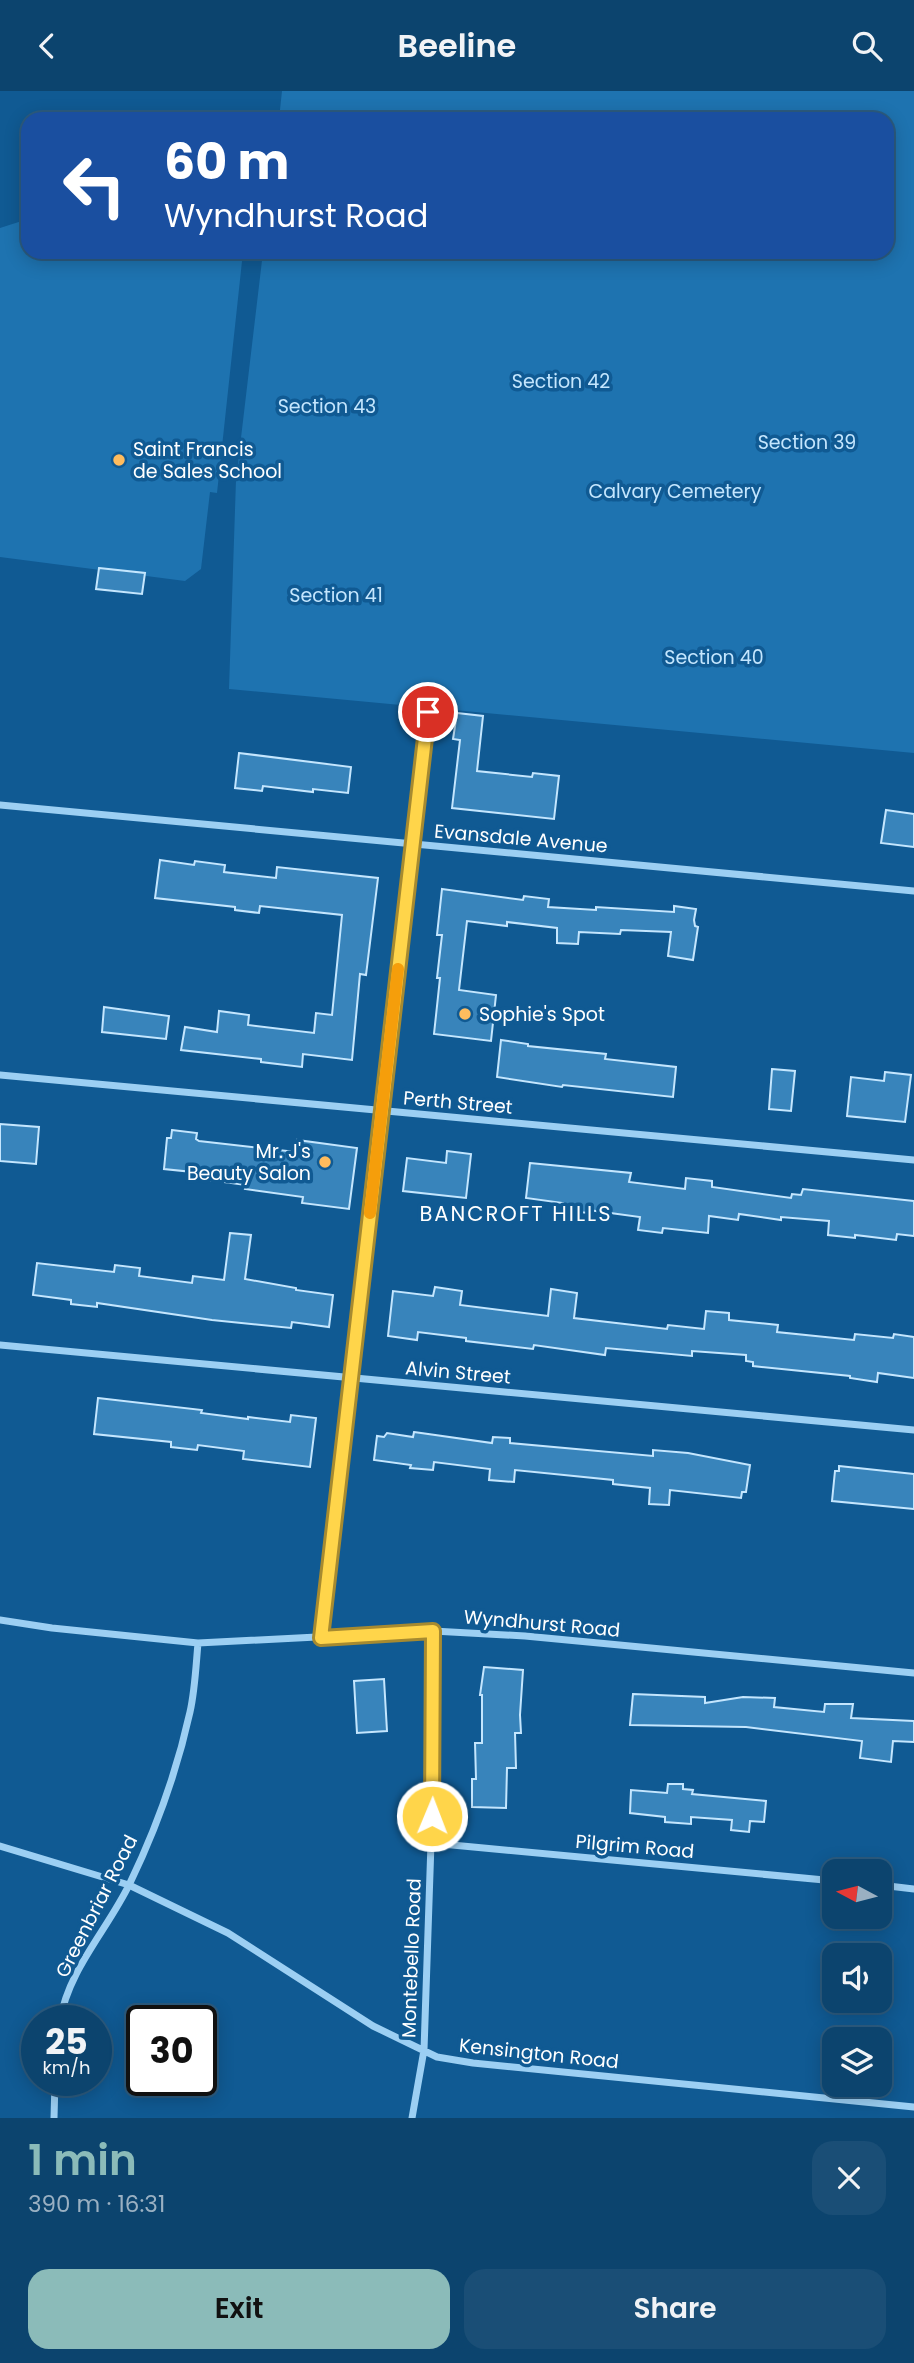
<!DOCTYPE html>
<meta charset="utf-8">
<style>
body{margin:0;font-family:Poppins,sans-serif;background:#1a4e76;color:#f1f3f6;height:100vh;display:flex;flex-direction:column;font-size:26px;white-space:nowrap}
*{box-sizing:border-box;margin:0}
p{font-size:23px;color:#9ab0c2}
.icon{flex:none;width:38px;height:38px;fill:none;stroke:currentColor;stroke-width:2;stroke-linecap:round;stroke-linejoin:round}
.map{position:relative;height:2027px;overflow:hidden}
.sheet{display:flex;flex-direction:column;background:#0c446e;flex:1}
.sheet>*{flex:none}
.top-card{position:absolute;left:21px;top:21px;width:873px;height:147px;border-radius:21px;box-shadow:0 4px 18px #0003,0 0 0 2px #2c5c81;background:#1a4fa0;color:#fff;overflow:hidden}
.needle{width:46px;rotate:277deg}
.controls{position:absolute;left:822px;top:1768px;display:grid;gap:14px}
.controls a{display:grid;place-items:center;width:70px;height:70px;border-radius:14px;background:#0c446e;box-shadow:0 4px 18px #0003,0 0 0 2px #2c5c81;font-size:35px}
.speed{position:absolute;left:21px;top:1914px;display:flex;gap:14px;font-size:35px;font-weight:700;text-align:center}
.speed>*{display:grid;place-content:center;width:91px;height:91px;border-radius:50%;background:#0c446e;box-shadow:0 4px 18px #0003,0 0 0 2px #2c5c81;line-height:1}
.speed small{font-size:18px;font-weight:400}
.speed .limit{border:4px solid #111;border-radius:10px;background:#fff;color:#111}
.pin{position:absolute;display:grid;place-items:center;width:60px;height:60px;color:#fff;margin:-30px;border:4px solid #fff;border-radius:50%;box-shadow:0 2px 7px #0007}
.me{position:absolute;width:77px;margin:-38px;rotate:1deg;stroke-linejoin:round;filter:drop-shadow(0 0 5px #0008)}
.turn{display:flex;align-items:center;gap:24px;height:147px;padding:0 28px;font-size:32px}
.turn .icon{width:91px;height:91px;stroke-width:2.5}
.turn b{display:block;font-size:49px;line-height:60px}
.round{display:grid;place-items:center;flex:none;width:74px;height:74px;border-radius:21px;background:#1a4e76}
.headline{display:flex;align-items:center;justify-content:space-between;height:119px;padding:0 28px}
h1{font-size:42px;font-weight:600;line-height:52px;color:#8bbbb9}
.primary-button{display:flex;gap:14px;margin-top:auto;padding:14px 28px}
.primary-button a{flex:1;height:80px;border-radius:21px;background:#8bbbb9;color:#111;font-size:28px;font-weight:600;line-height:80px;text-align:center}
.primary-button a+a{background:#1a4e76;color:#f1f3f6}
header{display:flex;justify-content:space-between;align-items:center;height:91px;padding:0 28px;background:#0c446e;font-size:32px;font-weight:600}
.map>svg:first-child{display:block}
</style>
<header><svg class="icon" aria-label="back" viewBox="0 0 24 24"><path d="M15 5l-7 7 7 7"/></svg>Beeline<svg class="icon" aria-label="search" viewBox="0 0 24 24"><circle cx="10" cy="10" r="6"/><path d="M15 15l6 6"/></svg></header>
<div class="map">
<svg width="914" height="2027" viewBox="0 0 914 2027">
<rect width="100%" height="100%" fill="#105a93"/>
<path fill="#1e73b0" d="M282,0H914V662L229,598L236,389L263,161H887V28H279Z
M28,128V161H243L217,402L210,401L201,478L185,490L0,466V137Z"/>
<path fill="#3884bb" stroke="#c4e6fe" stroke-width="2" d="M99,477L145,482L142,503L96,498Z
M457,622L483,625L477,680L532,686L533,682L559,685L554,728L452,717L460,649L453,648Z
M239,662L351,676L348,702L313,698V701L263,695L262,700L235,697Z
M886,719L914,723V756L881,752Z
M160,769L194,774L195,770L225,774L224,781L276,787L277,776L378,787L366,884L360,883L352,969L303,963L302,976L261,971V968L181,959L185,936L217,941L219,920L249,924L248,934L314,942L316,922L332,924L342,824L260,815L259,822L235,819V816L155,807Z
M442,798L523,809L524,805L549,808L548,816L596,819V816L674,821V815L696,818L694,829L695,835L698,836L693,869L668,865L671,841L621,839L620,843L579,841L578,853L557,852V837L507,831V835L467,830L459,899L496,904L491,950L434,943L440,887H437L442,844H437Z
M104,916L169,925L166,948L102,941Z
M501,949L528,953V955L606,963L605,968L676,976L673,1006L563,994L562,996L497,986Z
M772,978L795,980L791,1020L769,1018Z
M885,981L911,984L905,1031L847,1025L851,986L884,990Z
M0,1033L39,1036L36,1073L0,1070Z
M172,1039L197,1042L196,1048L199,1050L296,1061L297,1049L357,1057L349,1118L302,1112L303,1106L245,1098L246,1094L201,1088L202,1082L164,1078L167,1047H171Z
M447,1060L471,1063L466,1107L403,1100L407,1067L446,1072Z
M530,1072L631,1082L629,1091L685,1098L686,1087L712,1090V1096L791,1107L792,1103L801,1104L803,1098L914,1110V1145L897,1143L896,1149L855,1144V1147L828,1144L829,1130L781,1126V1129L739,1123L738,1129L709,1125L708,1142L663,1137L662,1142L638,1139L640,1126L588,1119V1122L562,1119L563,1112L526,1107Z
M230,1142L251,1144L245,1188L296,1197V1199L333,1204L329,1236L292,1231L291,1237L212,1229L97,1212V1216L71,1213V1209L33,1204L37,1172L114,1181L115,1174L140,1177L139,1185L192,1192L193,1185L224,1189Z
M435,1196L462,1200L460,1214L548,1225L551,1198L577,1202L574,1227L667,1238L668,1234L704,1238L706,1220L729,1222V1229L778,1234L777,1241L854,1249L855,1243L893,1247L894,1243L914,1246V1287L878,1282L877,1291L850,1287V1285L753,1275V1271L746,1270V1264L692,1260V1265L606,1257L605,1264L534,1254L533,1258L466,1250V1247L418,1241L417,1249L388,1245L393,1200L433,1205Z
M98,1307L202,1319L201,1322L248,1328V1326L290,1331L291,1324L316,1327L310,1376L243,1368L244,1360L198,1354L197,1359L171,1356V1351L94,1343Z
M414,1341L492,1352L493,1346L510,1347V1352L653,1365V1359L688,1362L750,1374L746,1401H742L741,1407L670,1399L669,1414L649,1413L650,1397L613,1393V1389L515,1379L514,1391L489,1389L490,1378L434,1371L433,1379L410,1377L411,1374L374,1369L377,1345L384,1346L387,1342L413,1346Z
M839,1375L914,1383V1418L832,1410L835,1380H839Z
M484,1576L523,1579L520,1624L521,1642H515L516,1677H507L506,1717L472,1716V1688H476L475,1652H482V1604H480Z
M384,1588L387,1640L357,1642L354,1590Z
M633,1603L705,1606V1612L743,1606L775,1607L774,1616L824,1621L825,1613H853L851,1627L914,1630V1651L893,1650L891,1671L860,1667L862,1650L746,1636L630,1634Z
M668,1693H683V1698L693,1699L692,1703L766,1710L764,1731L750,1730L749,1741L731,1739L732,1729L691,1726V1733L665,1731V1726L630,1722L631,1699L667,1702Z"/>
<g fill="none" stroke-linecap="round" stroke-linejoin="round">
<path stroke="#9ccff3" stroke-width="7" d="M0,714L914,800
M0,984L914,1069
M0,1254L914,1339
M0,1529L52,1537L198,1552L433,1540L525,1545L914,1582
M322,1547L428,621
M431,1752L835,1790
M0,1755L129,1794L228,1842L373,1935L437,1966L473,1972L914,2016
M880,1794L914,1798
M60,1930C68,1879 108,1838 130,1792C156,1738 177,1680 190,1621C195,1599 196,1574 198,1552
M54,2027L55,1990
M412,2027L424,1959L431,1752L433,1540"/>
</g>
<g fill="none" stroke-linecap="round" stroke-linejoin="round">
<g stroke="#a68a30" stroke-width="18">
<path id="route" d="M428,621L321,1547L433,1540L432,1725"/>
</g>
<use href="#route" stroke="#ffd54a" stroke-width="12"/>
<path stroke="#f59e0b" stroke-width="12" d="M370,1122L398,878"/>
</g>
<g fill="#ffbc5e" stroke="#105a93" stroke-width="2.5">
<circle cx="119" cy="369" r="7"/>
<circle cx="465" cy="923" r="7"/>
<circle cx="325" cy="1071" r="7"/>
</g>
<g text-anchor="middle" stroke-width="7" stroke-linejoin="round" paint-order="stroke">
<g font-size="19" fill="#c4e6fe" stroke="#105a93">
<text x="561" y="297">Section 42</text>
<text x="327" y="322">Section 43</text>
<text x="807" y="358">Section 39</text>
<text x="675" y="407">Calvary Cemetery</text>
<text x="336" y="511">Section 41</text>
<text x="714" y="573">Section 40</text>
</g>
<g font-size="19" fill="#fff" stroke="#105a93" text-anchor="start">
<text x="133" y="365">Saint Francis<tspan x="133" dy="22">de Sales School</tspan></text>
<text x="479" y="930">Sophie's Spot</text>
<text x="311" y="1067" text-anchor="end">Mr. J's<tspan x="311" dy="22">Beauty Salon</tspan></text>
</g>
<g font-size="19" fill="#fff" stroke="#105a93">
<text transform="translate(521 747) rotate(5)" y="7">Evansdale Avenue</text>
<text transform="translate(458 1011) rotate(5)" y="7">Perth Street</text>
<text transform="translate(458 1281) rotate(5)" y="7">Alvin Street</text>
<text transform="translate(542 1532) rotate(5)" y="7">Wyndhurst Road</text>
<text transform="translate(635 1755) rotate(5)" y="7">Pilgrim Road</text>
<text transform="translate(96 1815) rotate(-63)" y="7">Greenbriar Road</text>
<text transform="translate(411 1867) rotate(-88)" y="7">Montebello Road</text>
<text transform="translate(539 1962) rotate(6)" y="7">Kensington Road</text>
</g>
<g font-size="21" letter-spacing="2" fill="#fff" stroke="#105a93">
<text x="516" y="1130">BANCROFT HILLS</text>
</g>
</g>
</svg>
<div class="controls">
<a><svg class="needle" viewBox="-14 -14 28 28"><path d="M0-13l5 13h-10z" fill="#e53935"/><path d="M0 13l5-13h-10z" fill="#9ab0c2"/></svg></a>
<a><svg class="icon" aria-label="sound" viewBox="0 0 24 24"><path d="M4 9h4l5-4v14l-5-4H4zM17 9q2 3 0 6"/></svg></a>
<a><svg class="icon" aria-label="layers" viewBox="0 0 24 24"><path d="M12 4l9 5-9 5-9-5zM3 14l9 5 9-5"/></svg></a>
</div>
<div class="speed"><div>25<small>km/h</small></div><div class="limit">30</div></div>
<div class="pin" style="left:428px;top:621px;background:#d93025"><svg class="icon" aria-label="arrive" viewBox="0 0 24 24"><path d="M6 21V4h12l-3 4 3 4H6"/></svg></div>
<svg class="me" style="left:432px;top:1725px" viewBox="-20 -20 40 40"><circle r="17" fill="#ffd54a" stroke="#fff" stroke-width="3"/><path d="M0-11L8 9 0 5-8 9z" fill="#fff"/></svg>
<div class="top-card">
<div class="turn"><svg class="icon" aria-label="left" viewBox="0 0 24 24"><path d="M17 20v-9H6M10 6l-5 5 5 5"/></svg><div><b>60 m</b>Wyndhurst Road</div></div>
</div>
</div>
<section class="sheet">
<div class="headline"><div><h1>1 min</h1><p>390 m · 16:31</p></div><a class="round"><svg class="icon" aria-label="close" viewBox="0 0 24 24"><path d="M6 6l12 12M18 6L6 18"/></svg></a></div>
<div class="primary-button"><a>Exit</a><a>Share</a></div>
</section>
